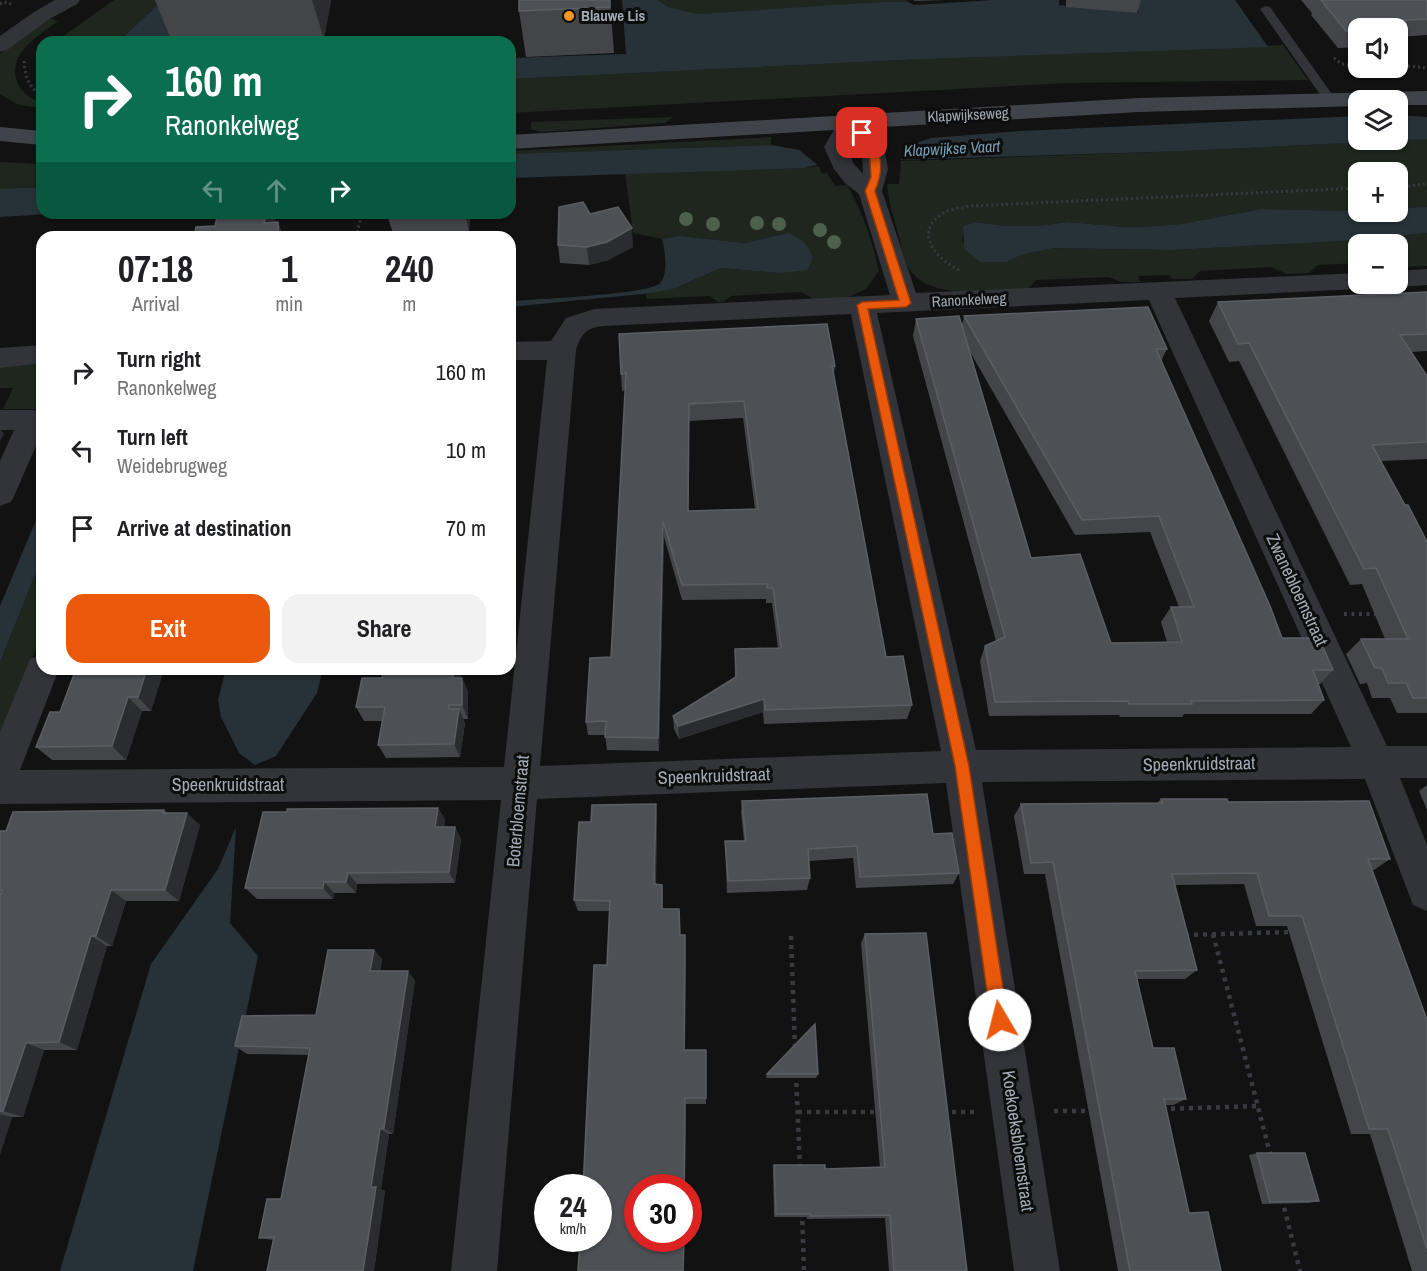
<!DOCTYPE html>
<meta charset="utf-8">
<style>
body{margin:0;font-family:"Archivo Narrow",sans-serif;background:#f2f2f2;color:#202124;height:100vh;display:flex;flex-direction:column;font-size:22px;white-space:nowrap}
*{box-sizing:border-box;margin:0}
p{font-size:20px;color:#757577}
.icon{flex:none;width:33px;height:33px;fill:none;stroke:currentColor;stroke-width:2;stroke-linecap:round;stroke-linejoin:round}
.map{position:relative;flex:1;overflow:hidden}
.side{position:absolute;left:36px;top:231px;width:480px;height:444px;display:flex;flex-direction:column;background:#fff;border-radius:18px;box-shadow:0 2px 4px #0004}
.side>*{flex:none}
.top-card{position:absolute;left:36px;top:36px;width:480px;height:183px;border-radius:18px;box-shadow:0 2px 4px #0004;background:#0b6e4f;color:#fff;overflow:hidden}
.fabs{position:absolute;left:1348px;top:18px;display:grid;gap:12px}
.fabs a{display:grid;place-items:center;width:60px;height:60px;border-radius:12px;background:#fff;box-shadow:0 2px 4px #0004;font-size:30px}
.speed{position:absolute;left:534px;top:1174px;display:flex;gap:12px;font-size:30px;font-weight:700;text-align:center}
.speed>*{display:grid;place-content:center;width:78px;height:78px;border-radius:50%;background:#fff;box-shadow:0 2px 4px #0004;line-height:1}
.speed small{font-size:15px;font-weight:400}
.speed .limit{border:9px solid #d22;background:#fff;color:#111}
.pin{position:absolute;display:grid;place-items:center;width:51px;height:51px;color:#fff;margin:-26px;border-radius:12px;box-shadow:0 3px 9px #0006}
.me{position:absolute;width:66px;margin:-33px;rotate:352deg;stroke-linejoin:round;filter:drop-shadow(0 0 4px #0008)}
.turn{display:flex;align-items:center;gap:21px;height:126px;padding:0 30px;font-size:27px}
.turn .icon{width:78px;height:78px;stroke-width:2.5}
.turn b{display:block;font-size:42px;line-height:51px}
.lanes{display:flex;align-items:center;height:57px;padding:0 30px;background:#0003;justify-content:center;gap:30px;direction:ltr}
.lanes .off{opacity:.35}
.eta{display:flex;justify-content:space-evenly;align-items:center;height:102px;text-align:center}
.eta b{font-size:36px;font-weight:700;line-height:42px}
.primary-button{display:flex;gap:12px;margin-top:auto;padding:12px 30px}
.primary-button a{flex:1;height:69px;border-radius:18px;background:#ea580c;color:#fff;font-size:24px;font-weight:700;line-height:69px;text-align:center}
.primary-button a+a{background:#f2f2f2;color:#202124}
ul{padding:0;list-style:none}
li{display:flex;align-items:center;gap:18px;height:78px;padding:0 30px}
li div{flex:1}
li b{display:block;font-size:22px}
li em{font-style:normal}
.map>svg:first-child{display:block}
</style>
<div class="map">
<svg width="1427" height="1271" viewBox="0 0 1427 1271">
<rect width="100%" height="100%" fill="#121213"/>
<path fill="#1e261e" d="M114,0H163L118,42H55Z
M658,0H907L908,2L698,14L668,7Z
M48,18L58,21C40,35 10,51 16,78C19,91 30,99 42,103V108L19,105L0,94V54Z
M1283,45L1308,80L1068,83L510,113V79L925,59Z
M673,117L665,123L541,132L531,129V122Z
M771,137V145L510,154V151Z
M1427,139V207L1398,208V172H1359V212H1374L1261,209L1181,224L1159,226L1125,227L1068,222L1038,226H1006L975,222L964,226L962,241L981,262H1007L1021,255L1054,248L1172,250L1344,241L1427,233V266L1403,267L1398,265V244H1359V263L1318,265L1309,273L1287,274L1271,267L1200,271L1192,279H1172L1169,275L1138,276L1140,282H1121L1109,277L1036,280L1028,289C995,291 926,303 907,265C903,256 901,244 898,234C894,217 888,201 887,184H899L901,161L1185,151Z
M0,162L42,164V187L0,189Z
M819,166L822,174L827,173L835,186L847,185C863,213 872,240 879,271L866,289L844,299L816,300L801,292L731,296L723,302H718L710,296L647,299L646,294L673,289L721,268L780,273L788,233L745,243L680,236L662,239L633,233L625,173L805,168Z
M42,361V409H3L13,388H0V364Z
M42,558V634L0,741V662Z"/>
<path fill="#273238" d="M163,0H204L169,42H118Z
M622,0H658L668,7L698,14L882,2H908L914,5L993,0H1059V5L1138,13V0H1235L1268,47L925,59L510,79V58L626,54Z
M1398,115L1427,117V139L1185,151L899,160L820,164L805,168L510,178V154L771,145L800,150L910,145L931,138L1020,131L1359,116V140H1398Z
M42,187V213H113L48,214L0,217V189Z
M1427,207V233L1344,241L1172,250L1054,248L1021,255L1007,262H981L964,249L963,226L975,222L1006,226H1038L1068,222L1125,227L1159,226L1181,224L1261,209L1398,212V208Z
M788,233C803,239 807,244 813,258L807,270L780,273L721,268L673,289L652,293L510,307V301C536,299 643,295 659,284C669,276 665,249 662,239L680,236L745,243Z
M42,506V558L0,662V606Z
M226,669H323L317,693L276,756L255,765L239,753L221,717L218,700Z
M236,827L230,923L258,956L193,1271H60L151,964L218,869Z"/>
<path fill="#121213" d="M911,143L900,161L819,166L798,149Z"/>
<g fill="none" stroke-linecap="round" stroke-linejoin="round">
<path stroke="#383b40" stroke-width="3" stroke-dasharray="2 3" stroke-linecap="butt" d="M0,4L4,2L11,4
M1334,58L1342,64L1359,66
M24,61C25,76 29,88 42,96
M1398,65L1427,68
M1398,187L1427,184
M356,237L362,213
M959,270C935,258 912,231 945,212C952,209 961,208 969,206L1359,188"/>
<path stroke="#383b40" stroke-width="4" stroke-dasharray="3 4.5" stroke-linecap="butt" d="M1344,614H1378"/>
<path stroke="#383b40" stroke-width="4.5" stroke-dasharray="4 5" stroke-linecap="butt" d="M1213,934L1271,1157
M1185,935L1292,932
M791,936L795,1048
M796,1074L800,1168
M1162,1109L1258,1106
M1054,1111H1091
M798,1112H878
M943,1112H974
M1282,1199L1300,1271
M802,1212L804,1271"/>
<path fill="#323439" fill-rule="evenodd" d="M1266,6L1270,7L1334,97V103H1326L1260,9Z"/>
<path fill="#323439" fill-rule="evenodd" d="M850,114L858,116L866,125L885,152L888,169L882,191L916,293L1359,273V284H1370L1368,287L1359,289L1175,298L1387,746H1427V778H1400L1427,845V911L1413,905L1365,779L982,782L1060,1271H1014L946,783L537,799L497,1271H451L501,800L0,804V732L30,659L42,655V669H59L20,770L504,767L547,360H510V342L551,341L566,318L594,309L890,295L859,194L845,183L834,169L824,147L842,116ZM853,137L862,152L863,174L853,163L848,147ZM1149,300L1351,747L976,750L877,313ZM851,314L941,751L540,766L576,350C581,334 586,328 603,326Z
M1427,269V285L1398,287L1388,284H1398V271Z
M42,345V363L0,368V348Z
M0,410H33L42,412V432L15,494L11,502L0,506V461L14,430H0Z"/>
<path fill="#323439" fill-rule="evenodd" d="M55,0H80L77,4L48,20L7,50L0,52V36L34,12Z"/>
<path fill="#404349" fill-rule="evenodd" d="M1427,91V105H1398V100H1359V106L1139,112L510,149V135L1139,98Z
M0,127L42,131V145L0,141Z"/>
</g>
<g fill="#4c614b">
<circle cx="686" cy="219" r="7"/>
<circle cx="757" cy="223" r="7"/>
<circle cx="713" cy="224" r="7"/>
<circle cx="779" cy="224" r="7"/>
<circle cx="820" cy="230" r="7"/>
<circle cx="834" cy="242" r="7"/>
</g>
<path fill="#434549" fill-rule="evenodd" d="M155,0H331L324,39L268,42H172Z
M610,0L614,53L526,57L519,11Z
M914,0H944L914,1Z
M1066,0H1141L1137,13L1066,7Z
M1301,0H1427V35L1398,37V28H1359V47L1338,48L1311,15L1312,13Z
M389,213H470L469,232L394,236L388,218Z
M590,214L633,247L608,260L589,265L560,263L558,245Z
M1427,292V351L1411,352L1427,376V459L1381,461L1405,505L1427,542V713H1397L1390,698H1372L1367,683L1360,684L1346,654L1361,639H1385L1362,584L1350,585L1239,361L1229,362L1209,321L1218,302Z
M964,316L1167,349L1161,361L1282,638L1333,670L1320,684H1318L1324,700L1311,714H1184L1182,717H1120L1119,715L989,716L980,661L985,646L996,641L913,336L916,319L962,325ZM969,350L1075,535L1150,532L1179,607H1171L1161,622L1167,642L1111,643L1031,558Z
M835,366L834,374L886,657L912,705L907,719L764,724L763,712L679,739L674,729L673,716L735,678V649L778,648L772,603H766V599L682,600L664,537L659,751L607,750L605,735H588L586,722L611,657L625,390L622,391L621,374ZM743,418L755,509L689,511V421Z
M164,669L151,711H142L126,760H52L36,747L60,712Z
M461,678H462L468,692V719H463L465,723L460,757L386,758L378,745L383,721H364L356,707Z
M1427,785V810L1419,791Z
M1161,799L1228,802L1390,859L1374,870H1372L1427,1020V1271H1412L1370,1134H1351L1287,926H1256L1244,884L1175,885L1197,970L1185,979H1137L1153,1048L1186,1099L1173,1105H1165L1189,1213L1221,1271H1118L1045,874H1024L1014,816L1021,804L1157,803Z
M742,801L933,834L959,873L953,884L856,888L853,858L809,861L810,878L807,890L727,893L725,841H744L741,813Z
M438,808L445,820L444,827H455L461,839L455,883L357,884L356,893H334L333,899H257L245,888L287,812Z
M164,810L168,813L200,825L179,901H126L112,946H107L77,1050H44L23,1117H12L0,1154V831Z
M657,816L656,884L662,885L663,896V909H679L680,935L686,945L685,1050H706V1104H686L685,1188H638V1239H684V1271H578L607,965L610,911H578L574,900L591,822Z
M865,934L967,1271H889L885,1218L807,1219V1217H774L773,1169L774,1165L825,1169L880,1168L861,943Z
M374,950L382,959L380,971L415,980L393,1134H389L381,1189L385,1191L374,1271H267L273,1240L259,1238L281,1199L309,1055L247,1054L235,1046L316,1015Z
M767,1074H818L816,1078H766Z
M1257,1153L1319,1201L1309,1203L1262,1204L1249,1155Z"/>
<path fill="#2b2c2f" d="M312,0H331L324,39Z
M266,213H275L276,216L272,237L264,223Z
M465,213H470L469,232L465,214Z
M278,222L284,237H279Z
M632,228L633,247L608,260L589,265L587,247Z
M689,404V527L688,511Z
M0,429L4,434L0,441Z
M663,521L664,537L659,751L658,738Z
M147,669H164L151,711L138,697Z
M454,669H462L459,692L453,678Z
M462,678L468,692V719L462,705Z
M128,697L142,711L126,760L112,746Z
M764,699L763,712L679,739L678,726Z
M459,709L465,723L460,757L454,744Z
M656,804L657,816L655,895L654,884Z
M438,808L445,820L442,839L435,827Z
M187,813L200,825L179,901L165,890Z
M455,827L461,839L455,883L449,872Z
M348,873L357,884L356,893L346,882Z
M324,882L334,893L333,899L323,888Z
M662,885L663,896V920L662,909Z
M111,890L126,901L112,946L96,936Z
M685,935L686,945L685,1057L684,1050Z
M91,936L107,946L77,1050L59,1042Z
M374,950L382,959L379,980L370,971Z
M408,971L415,980L393,1134L384,1128Z
M26,1043L44,1050L23,1117L3,1111Z
M685,1098L686,1104L685,1188H684Z
M0,1114L12,1117L0,1154Z
M380,1129L389,1134L381,1189L385,1191L374,1271H363L371,1187Z
M684,1239V1271H683Z"/>
<path fill="#4d5055" stroke="#5b5e64" stroke-width="1.5" fill-rule="evenodd" d="M519,0H610V7L519,11Z
M1321,0H1427V19L1390,21L1396,28H1359V30L1346,31Z
M583,202L590,214L618,207L632,228L607,242L587,247L558,245L559,207Z
M218,213H266L264,223L278,222L279,237H194L196,227L215,226Z
M389,213H465L388,218Z
M1427,292V334L1400,335L1427,376V442L1372,445L1405,505H1408L1427,542V698H1413L1406,683H1388L1382,668H1375L1361,639H1408L1376,568L1364,569L1249,343L1238,344L1218,302Z
M1148,307L1167,349H1156L1270,606L1282,638H1319L1333,670H1313L1324,700L1191,701L1192,704H1129L1128,701L995,702L985,646L1005,637L916,319L959,316L1031,558L1080,554L1111,643L1182,642L1171,607H1194L1159,516L1082,520L964,316Z
M827,324L835,366H832L886,657L903,656L912,705L765,710L764,699L678,726L673,716L736,677L735,649L781,648L773,588H767V584L682,585L663,521L658,738L605,737L606,721L586,722L590,658L611,657L626,373L621,374L619,334ZM744,401L758,509L688,511L689,404Z
M76,669H147L138,697H128L112,746L36,747L50,712H60Z
M384,669H454L453,678H462V705H449V709H459L454,744L378,745L385,707H356L362,678H382Z
M927,794L933,834L952,833L959,873L860,877L857,846L808,849L810,878L728,881L725,841H746L742,801Z
M1161,799H1227L1228,802L1369,801L1390,859H1368L1427,1020V1249L1388,1129H1369L1302,916H1269L1257,873L1172,874L1197,970L1135,971L1153,1048H1174L1186,1099H1164L1189,1213L1208,1212L1221,1271H1130L1053,862L1031,863L1021,804L1162,803Z
M656,804L654,884L662,885V909H679L680,935H685L684,1050H706V1098H685L684,1188H638V1239H684L683,1271H578L580,1239H598V1188H583L594,965H607L610,901L574,900L579,822H591L592,805Z
M438,808L435,827H455L449,872L348,873L346,882H324L323,888H245L263,812H287V809Z
M164,810L163,813H187L165,890H111L96,936H91L59,1042L26,1043L3,1111H0V896L2,890H0V831H6L13,812Z
M926,933L967,1271H894L890,1215L810,1216V1214H776L774,1165H825V1169L885,1167L865,934Z
M328,950H374L370,971H408L384,1128L380,1129L371,1187H376L363,1271H267L274,1237L259,1238L267,1199H281L310,1048L235,1046L242,1016L316,1015Z
M815,1024L818,1074H767Z
M1257,1153H1305L1319,1201L1270,1202Z"/>
<path fill="#ea580c" stroke="#983908" stroke-width="1.5" d="M859,131H865C882,149 885,168 875,191L911,303L906,307L868,309L969,766L1008,1020L1006,1026L1000,1029L994,1026L991,1020L955,766L857,305L862,302L899,300L865,191L871,177L869,146L857,133Z"/>
<circle fill="#fb9622" stroke="#0d0d0e" stroke-width="2" cx="569" cy="16" r="6"/>
<g text-anchor="middle" stroke-width="6" stroke-linejoin="round" paint-order="stroke">
<g font-size="15" font-weight="bold" fill="#a2aab5" stroke="#0d0d0e" text-anchor="start">
<text x="581" y="21">Blauwe Lis</text>
</g>
<g font-size="15" fill="#a2aab5" stroke="#0d0d0e">
<text transform="translate(968 115) rotate(-3)" y="5">Klapwijkseweg</text>
<text transform="translate(969 300) rotate(-3)" y="5">Ranonkelweg</text>
</g>
<g font-size="16" font-style="italic" fill="#779eb2" stroke="#0d0d0e">
<text transform="translate(952 148) rotate(-3)" y="6">Klapwijkse Vaart</text>
</g>
<g font-size="18" fill="#a2aab5" stroke="#0d0d0e">
<text transform="translate(1297 590) rotate(65)" y="6">Zwanebloemstraat</text>
<text transform="translate(1199 764) rotate(-1)" y="6">Speenkruidstraat</text>
<text transform="translate(714 776) rotate(-2)" y="6">Speenkruidstraat</text>
<text x="228" y="791">Speenkruidstraat</text>
<text transform="translate(518 811) rotate(-85)" y="6">Boterbloemstraat</text>
<text transform="translate(1018 1141) rotate(82)" y="6">Koekoeksbloemstraat</text>
</g>
</g>
</svg>
<div class="fabs">
<a><svg class="icon" aria-label="sound" viewBox="0 0 24 24"><path d="M4 9h4l5-4v14l-5-4H4zM17 9q2 3 0 6"/></svg></a>
<a><svg class="icon" aria-label="layers" viewBox="0 0 24 24"><path d="M12 4l9 5-9 5-9-5zM3 14l9 5 9-5"/></svg></a>
<a>+</a>
<a>−</a>
</div>
<div class="speed"><div>24<small>km/h</small></div><div class="limit">30</div></div>
<div class="pin" style="left:862px;top:133px;background:#d93025"><svg class="icon" aria-label="arrive" viewBox="0 0 24 24"><path d="M6 21V4h12l-3 4 3 4H6"/></svg></div>
<svg class="me" style="left:1000px;top:1020px" viewBox="-20 -20 40 40"><circle r="19" fill="#fff"/><path d="M0-13L10 11 0 6-10 11z" fill="#ea580c"/></svg>
<div class="top-card">
<div class="turn"><svg class="icon" aria-label="right" viewBox="0 0 24 24"><path d="M7 20v-9h11M14 6l5 5-5 5"/></svg><div><b>160 m</b>Ranonkelweg</div></div>
<div class="lanes"><svg class="icon off" aria-label="left" viewBox="0 0 24 24"><path d="M17 20v-9H6M10 6l-5 5 5 5"/></svg><svg class="icon off" aria-label="ahead" viewBox="0 0 24 24"><path d="M12 20V5M6 11l6-6 6 6"/></svg><svg class="icon" aria-label="right" viewBox="0 0 24 24"><path d="M7 20v-9h11M14 6l5 5-5 5"/></svg></div>
</div>
<section class="side">
<div class="eta">
<div><b>07:18</b><p>Arrival</p></div>
<div><b>1</b><p>min</p></div>
<div><b>240</b><p>m</p></div>
</div>
<ul>
<li><svg class="icon" aria-label="right" viewBox="0 0 24 24"><path d="M7 20v-9h11M14 6l5 5-5 5"/></svg><div><b>Turn right</b><p>Ranonkelweg</p></div><em>160 m</em></li>
<li><svg class="icon" aria-label="left" viewBox="0 0 24 24"><path d="M17 20v-9H6M10 6l-5 5 5 5"/></svg><div><b>Turn left</b><p>Weidebrugweg</p></div><em>10 m</em></li>
<li><svg class="icon" aria-label="arrive" viewBox="0 0 24 24"><path d="M6 21V4h12l-3 4 3 4H6"/></svg><div><b>Arrive at destination</b></div><em>70 m</em></li>
</ul>
<div class="primary-button"><a>Exit</a><a>Share</a></div>
</section>
</div>
